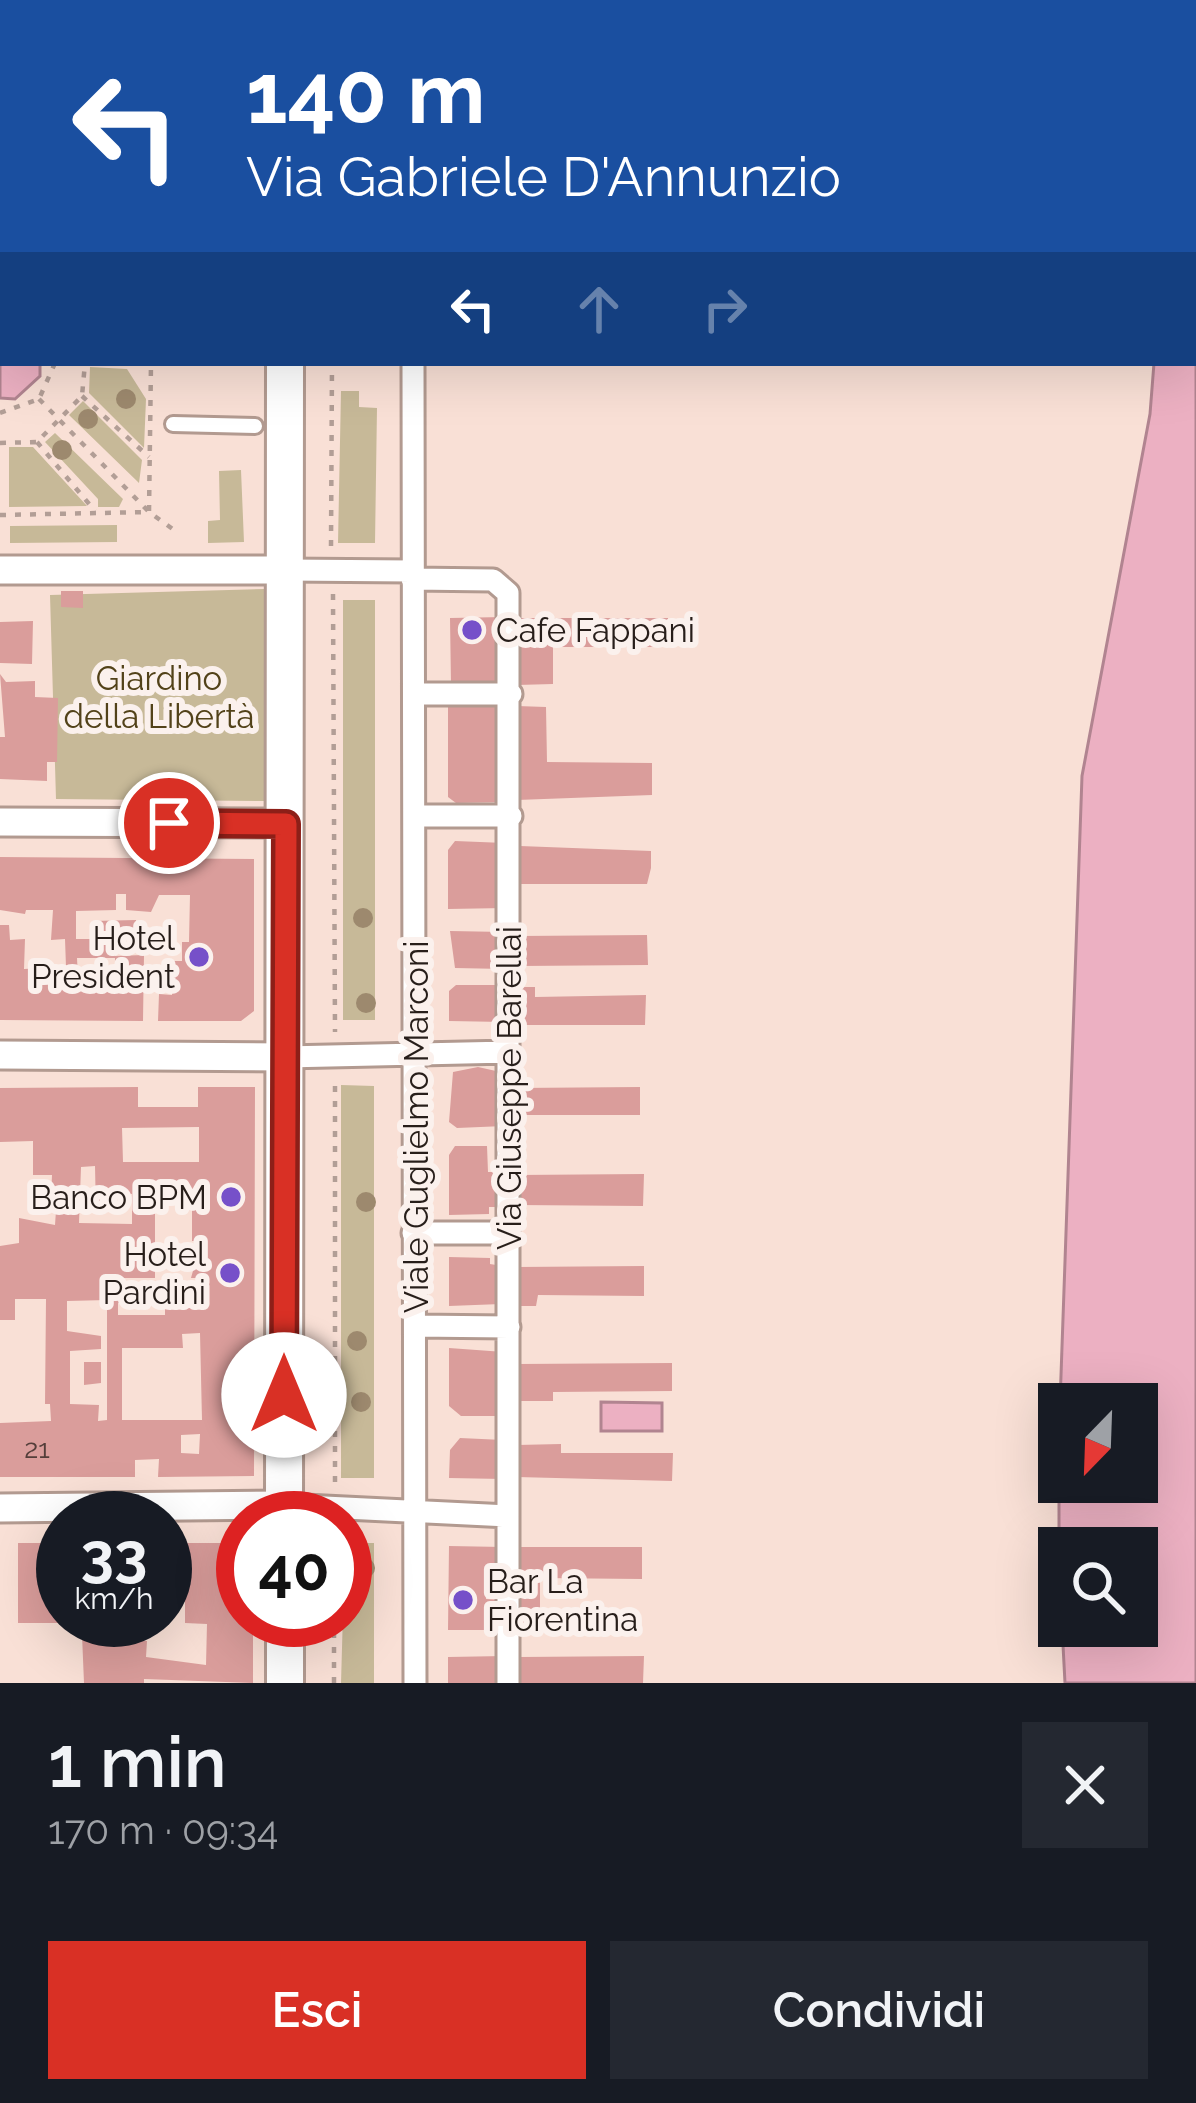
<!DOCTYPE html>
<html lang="it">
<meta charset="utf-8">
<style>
body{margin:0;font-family:Raleway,sans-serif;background:#242831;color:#f1f3f6;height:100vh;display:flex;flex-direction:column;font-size:45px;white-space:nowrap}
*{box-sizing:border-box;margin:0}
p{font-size:39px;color:#9ea1a6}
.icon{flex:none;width:66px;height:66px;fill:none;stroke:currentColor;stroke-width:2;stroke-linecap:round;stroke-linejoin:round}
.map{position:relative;height:1683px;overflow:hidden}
.sheet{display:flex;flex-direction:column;background:#171b24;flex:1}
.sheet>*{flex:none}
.hud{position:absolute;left:0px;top:0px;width:1197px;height:366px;box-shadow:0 12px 48px #0002;background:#1a4fa0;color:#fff;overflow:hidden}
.needle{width:78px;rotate:203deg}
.tools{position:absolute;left:1038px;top:1383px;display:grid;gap:24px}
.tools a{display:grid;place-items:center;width:120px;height:120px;border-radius:0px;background:#171b24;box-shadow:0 12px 48px #0002;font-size:60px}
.speed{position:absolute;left:36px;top:1491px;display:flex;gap:24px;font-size:60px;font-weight:700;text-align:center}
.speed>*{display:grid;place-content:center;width:156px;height:156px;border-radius:50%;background:#171b24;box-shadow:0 12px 48px #0002;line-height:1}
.speed small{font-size:30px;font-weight:400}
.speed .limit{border:18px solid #d22;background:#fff;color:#111}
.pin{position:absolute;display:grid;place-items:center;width:102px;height:102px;color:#fff;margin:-51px;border:6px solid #fff;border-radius:50%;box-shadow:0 3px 12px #0007}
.me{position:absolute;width:132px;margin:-66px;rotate:0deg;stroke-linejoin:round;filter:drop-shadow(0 0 9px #0008)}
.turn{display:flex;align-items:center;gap:42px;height:252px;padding:0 48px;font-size:54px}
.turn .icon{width:156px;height:156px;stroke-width:2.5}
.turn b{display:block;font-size:84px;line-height:102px}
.lanes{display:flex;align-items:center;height:114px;padding:0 48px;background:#0003;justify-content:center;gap:60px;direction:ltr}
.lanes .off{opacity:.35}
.round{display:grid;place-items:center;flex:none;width:126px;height:126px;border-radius:0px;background:#242831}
.overview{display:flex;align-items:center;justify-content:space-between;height:204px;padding:0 48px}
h1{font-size:72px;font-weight:600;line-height:90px}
.button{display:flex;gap:24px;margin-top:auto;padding:24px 48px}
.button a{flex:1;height:138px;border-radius:0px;background:#d93025;color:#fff;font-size:48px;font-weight:600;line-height:138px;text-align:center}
.button a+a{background:#242831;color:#f1f3f6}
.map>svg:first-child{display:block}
</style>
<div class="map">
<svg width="1196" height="1683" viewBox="0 0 1196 1683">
<rect width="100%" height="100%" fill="#f9e0d6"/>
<path fill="#c7b998" d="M90,367L127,369L146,399L144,448L89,393Z
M341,391H359V407L377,408L375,543H338Z
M83,401L142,460L139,483L69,415Z
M55,433L123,499L119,507H98V499L45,442Z
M9,447H33L87,506L9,507Z
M241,470L244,542L208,543V521L220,520L219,471Z
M117,525V542L10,543V526Z
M265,589V801L56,799L50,595Z
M343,600H375V1020H343Z
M341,1085L374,1086V1478H341Z
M345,1543H374V1683H341Z"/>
<path fill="#ecb0c2" stroke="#b18490" stroke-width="3" d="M1183,0H1196V1683H1065L1062,1626H1137V1548H1059V1558V1428V1482H1137V1404H1060L1082,776L1150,414L1154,363H1194V3Z
M0,315L3,363H40V376L15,399L0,398Z
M601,1402L662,1403V1431H601Z"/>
<path fill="#da9d9b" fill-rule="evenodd" d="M61,591H83V608L61,607Z
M504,617V685H451L450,618Z
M517,618H668V647H553V684L517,685Z
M33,621L32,664L0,663V622Z
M0,674L6,682L35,681V697L58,698L57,762H47V781L0,779V737H5Z
M448,705H505L506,802L456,803L448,797Z
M517,706L546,707L547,762L652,763V795L517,800Z
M455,841L505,843V908L448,909V850Z
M520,846L651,851V868L647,884H520Z
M0,857L254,859V1011L241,1021H158L159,994L172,995L173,961H182V942H189L190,895H159L151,912L126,910V894H116V910L76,911V939H92V921L136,920L135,939L115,940V958H77L78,979H115V956L144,955L143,1021L0,1020V925H9L10,940L25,939L24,969L66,967L65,939L51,940L53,910H26L25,914L0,910Z
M450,931L504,932V969L455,968Z
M647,935L648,965L520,966V936Z
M456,985H504V1022L449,1021V991Z
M517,987H535V997L646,995L645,1025H517Z
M478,1067L505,1073L504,1126L457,1128L449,1122L453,1072Z
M138,1087V1107H198V1087H255L254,1476L158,1477L159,1459L135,1460V1477H0V1423L51,1421L50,1404H45L46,1299H15V1320H0V1246L19,1243V1218L55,1225L57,1196L51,1197L52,1175H33V1141L0,1142V1088ZM199,1127V1162H123L122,1128ZM95,1166L96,1213H107L108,1192L132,1194V1224L79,1223L81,1167ZM155,1197H192V1241H207V1253H198L191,1278H207L206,1296H165V1315H118V1303L144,1305V1296H107V1278H155ZM107,1300V1420L98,1421L99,1405L70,1404V1351L101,1349V1336L67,1331V1301ZM200,1333L202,1420H122V1348H183L182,1334ZM200,1434L199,1454L181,1453V1435Z
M640,1087V1115H517V1088Z
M455,1146H487L488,1172H504L505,1207H489V1214L449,1215V1155Z
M644,1174L643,1206L517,1205V1175Z
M449,1257L490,1258V1264L502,1266L501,1304L449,1306Z
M644,1266V1296L538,1295L536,1306H517V1267Z
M449,1348L504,1352L503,1416H461L449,1406Z
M84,1362H101V1383L84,1385Z
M672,1363V1391L553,1392V1401H517V1364Z
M460,1438L503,1440V1479L449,1478L450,1450Z
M561,1444V1453H673L672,1481L517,1477V1445Z
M18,1543H63V1623H18Z
M165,1543H243V1620H253V1683L144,1679V1683H84L82,1635L147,1641L146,1657L206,1665L207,1624L185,1623V1602H165Z
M449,1546L503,1547V1575L486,1574V1599L503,1600V1630H448Z
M519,1547H642V1579L540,1578V1629H518Z
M504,1656V1683H448V1657Z
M644,1656L643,1683H520V1657Z"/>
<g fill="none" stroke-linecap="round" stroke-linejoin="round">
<g stroke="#b29a90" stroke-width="20">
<path id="service" d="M173,424L255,426"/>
</g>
<g stroke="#b29a90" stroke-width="27">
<path id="pedestrian" d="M414,3L415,0
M413,363L415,1683
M285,570L412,571
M412,579L493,580L508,593V1683
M414,694H511
M416,816H511
M285,1057L509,1052
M413,1233H508
M415,1326L509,1327
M284,1505L508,1516"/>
</g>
<g stroke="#b29a90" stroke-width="33">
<path id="minor" d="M0,142H3
M0,570H285
M0,822L286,823
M0,1055L285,1057
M0,1508L284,1505"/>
</g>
<g stroke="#b29a90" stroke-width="42">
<path id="tertiary" d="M286,0V3
M284,1518L285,363
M285,1620V1683"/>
</g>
<path stroke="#b29e96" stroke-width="4.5" stroke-dasharray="6 9" stroke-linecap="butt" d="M334,0V3
M0,199L3,200
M0,271L3,272
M0,302L3,303
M82,396L149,457
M39,399L149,512L174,530
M0,413L39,399L55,363
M37,442L95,511
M0,443L37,442L82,396L85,363
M0,515L149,512L151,363
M331,546L332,363
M333,594L335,1032
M335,1482V1080
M334,1683V1620"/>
<use href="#service" stroke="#fff" stroke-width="14"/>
<use href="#pedestrian" stroke="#fff" stroke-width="21"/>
<use href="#minor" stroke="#fff" stroke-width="27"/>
<use href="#tertiary" stroke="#fff" stroke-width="36"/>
</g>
<g fill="#9d896e">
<circle cx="126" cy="399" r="10"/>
<circle cx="88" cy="419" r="10"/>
<circle cx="62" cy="450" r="10"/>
<circle cx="363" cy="918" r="10"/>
<circle cx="366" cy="1003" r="10"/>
<circle cx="366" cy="1202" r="10"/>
<circle cx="357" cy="1341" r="10"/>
<circle cx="361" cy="1402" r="10"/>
<circle cx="365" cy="1568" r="10"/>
</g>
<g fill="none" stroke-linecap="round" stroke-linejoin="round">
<g stroke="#8d1f18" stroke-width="30">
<path id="route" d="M169,823L286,824L284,1395"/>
</g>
<use href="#route" stroke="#d93025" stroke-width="21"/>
</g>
<g fill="#7650c9" stroke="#fbf1ed" stroke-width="4.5">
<circle cx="472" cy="630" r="12"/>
<circle cx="199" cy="957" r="12"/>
<circle cx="231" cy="1197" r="12"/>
<circle cx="230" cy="1273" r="12"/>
<circle cx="463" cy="1600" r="12"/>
</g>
<g text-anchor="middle" stroke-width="12" stroke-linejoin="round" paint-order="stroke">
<g font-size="27" fill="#543e3a">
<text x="37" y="1458">21</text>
</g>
<g font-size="33" fill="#271e1a" stroke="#fbf1ed" text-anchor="end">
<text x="496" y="642" text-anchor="start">Cafe Fappani</text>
<text x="175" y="950">Hotel<tspan x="175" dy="38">President</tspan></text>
<text x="207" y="1209">Banco BPM</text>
<text x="206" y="1266">Hotel<tspan x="206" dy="38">Pardini</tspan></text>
<text x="487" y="1593" text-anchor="start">Bar La<tspan x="487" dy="38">Fiorentina</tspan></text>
</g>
<g font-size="33" fill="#524219" stroke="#fbf1ed">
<text x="159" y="690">Giardino<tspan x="159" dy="38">della Libertà</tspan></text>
</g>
<g font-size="33" fill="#271e1a" stroke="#fbf1ed">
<text transform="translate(509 1088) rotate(-90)" y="12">Via Giuseppe Barellai</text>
<text transform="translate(416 1127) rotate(-90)" y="12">Viale Guglielmo Marconi</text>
</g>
</g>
</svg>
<div class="tools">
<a><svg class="needle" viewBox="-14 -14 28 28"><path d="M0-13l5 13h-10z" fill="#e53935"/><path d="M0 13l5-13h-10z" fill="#9ea1a6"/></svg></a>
<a><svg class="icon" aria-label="search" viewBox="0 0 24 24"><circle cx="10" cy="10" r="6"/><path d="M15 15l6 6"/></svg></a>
</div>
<div class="speed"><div>33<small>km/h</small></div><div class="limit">40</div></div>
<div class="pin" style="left:169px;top:823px;background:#d93025"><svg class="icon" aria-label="arrive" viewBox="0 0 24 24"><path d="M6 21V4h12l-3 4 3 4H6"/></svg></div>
<svg class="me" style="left:284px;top:1395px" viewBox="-20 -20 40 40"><circle r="19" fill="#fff"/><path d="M0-13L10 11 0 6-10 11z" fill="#d93025"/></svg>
<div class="hud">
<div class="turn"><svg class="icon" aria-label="left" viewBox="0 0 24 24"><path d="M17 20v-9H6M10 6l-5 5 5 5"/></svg><div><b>140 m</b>Via Gabriele D'Annunzio</div></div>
<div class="lanes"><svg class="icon" aria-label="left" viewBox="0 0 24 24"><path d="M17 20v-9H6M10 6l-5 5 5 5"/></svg><svg class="icon off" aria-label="ahead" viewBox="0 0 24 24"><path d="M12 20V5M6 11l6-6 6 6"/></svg><svg class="icon off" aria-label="right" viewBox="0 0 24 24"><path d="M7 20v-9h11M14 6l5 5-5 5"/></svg></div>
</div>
</div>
<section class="sheet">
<div class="overview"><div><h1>1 min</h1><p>170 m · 09:34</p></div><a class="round"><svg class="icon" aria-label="close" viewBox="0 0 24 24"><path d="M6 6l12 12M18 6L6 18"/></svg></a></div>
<div class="button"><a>Esci</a><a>Condividi</a></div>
</section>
